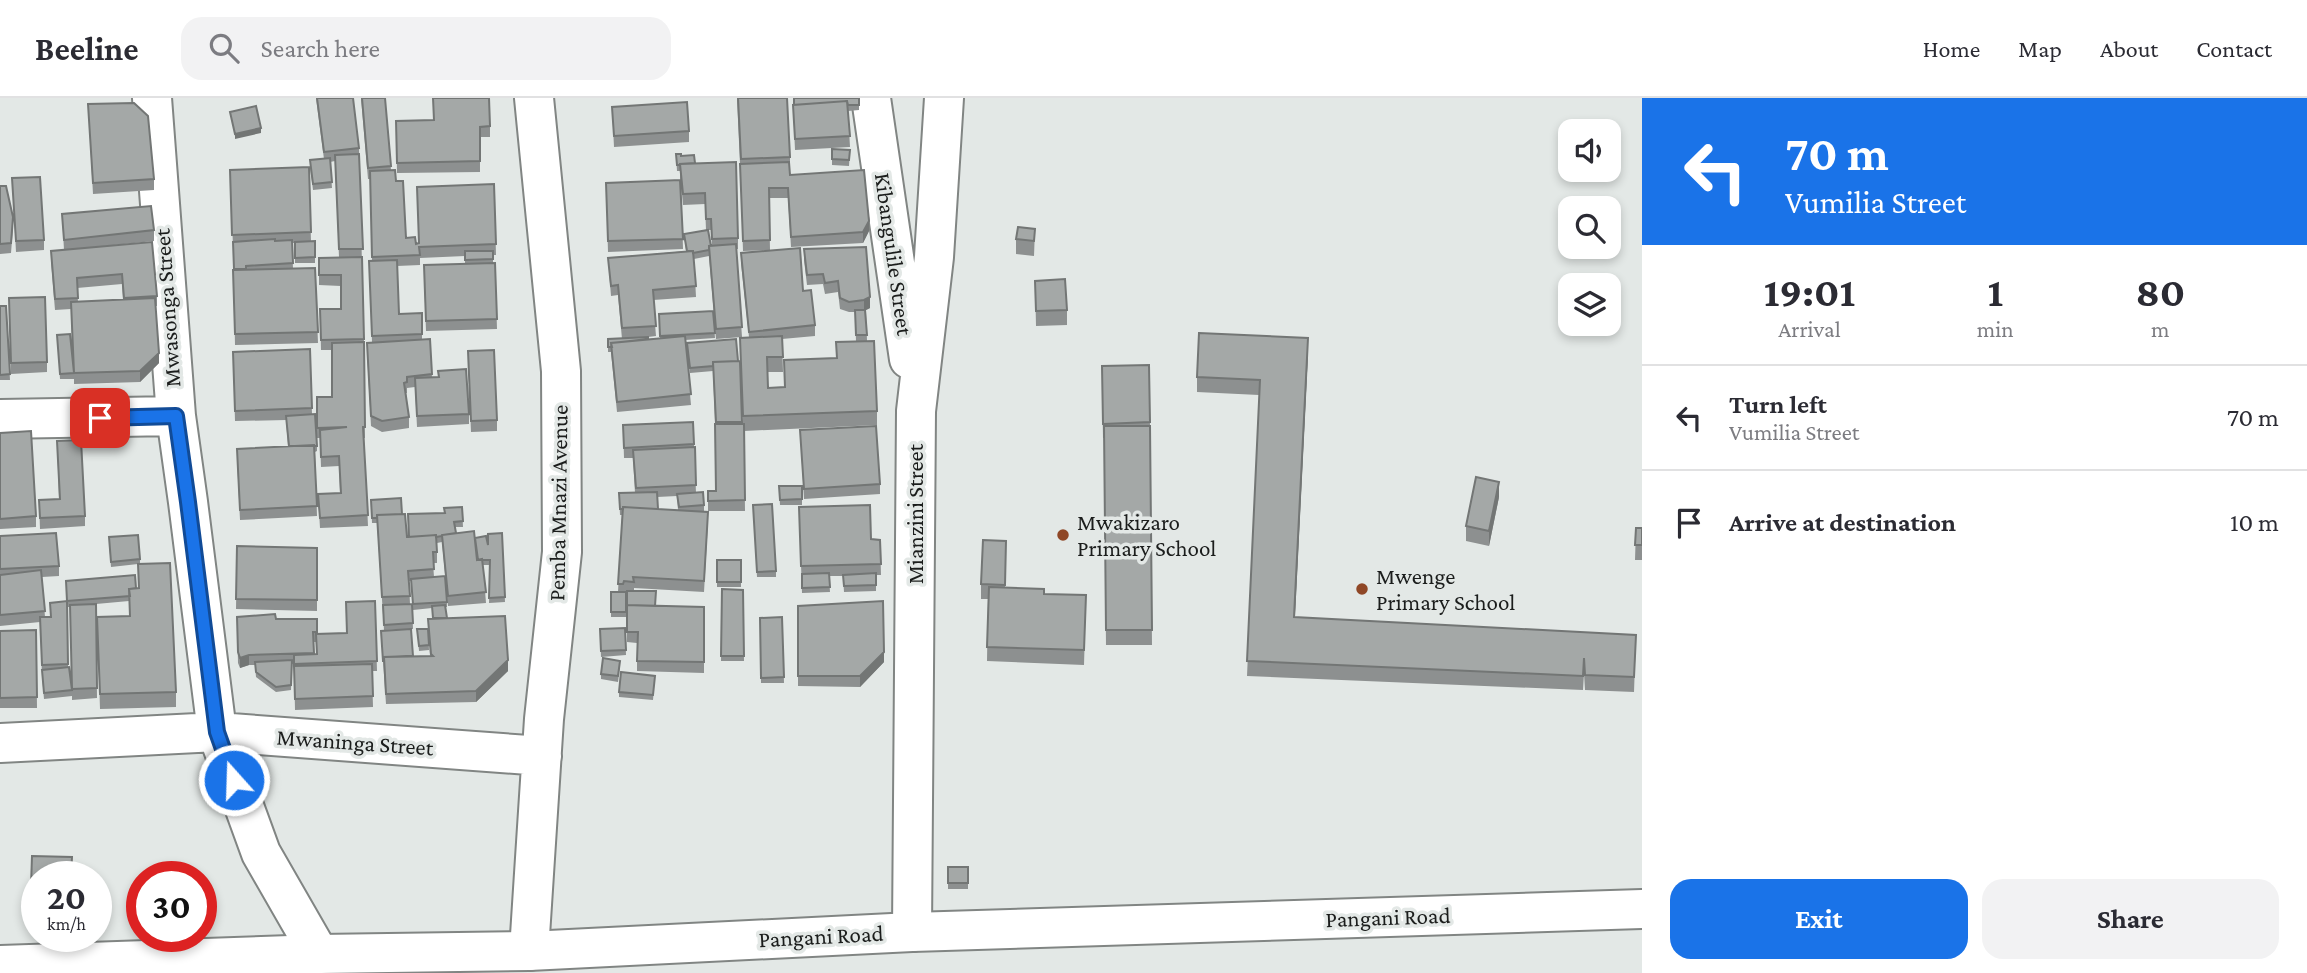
<!DOCTYPE html>
<style>
body{margin:0;font-family:"Crimson Pro",serif;background:#f2f2f3;color:#2b2b33;height:100vh;display:flex;flex-direction:column;font-size:26px;white-space:nowrap}
*{box-sizing:border-box;margin:0}
p{font-size:23px;color:#7c7c81}
.icon{flex:none;width:38px;height:38px;fill:none;stroke:currentColor;stroke-width:2;stroke-linecap:round;stroke-linejoin:round}
.map{position:relative;flex:1;overflow:hidden}
.drawer{display:flex;flex-direction:column;background:#fff;width:665px}
.drawer>*{flex:none}
.hud{background:#1a73e8;color:#fff;overflow:hidden}
.buttons{position:absolute;left:1558px;top:21px;display:grid;gap:14px}
.buttons a{display:grid;place-items:center;width:63px;height:63px;border-radius:14px;background:#fff;box-shadow:0 4px 10px #0003;font-size:35px}
.speed{position:absolute;left:21px;top:763px;display:flex;gap:14px;font-size:35px;font-weight:700;text-align:center}
.speed>*{display:grid;place-content:center;width:91px;height:91px;border-radius:50%;background:#fff;box-shadow:0 4px 10px #0003;line-height:1}
.speed small{font-size:18px;font-weight:400}
.speed .limit{border:10px solid #d22;background:#fff;color:#111}
.pin{position:absolute;display:grid;place-items:center;width:60px;height:60px;color:#fff;margin:-30px;border-radius:14px;box-shadow:0 4px 10px #0006}
.me{position:absolute;width:77px;margin:-38px;rotate:340deg;stroke-linejoin:round;filter:drop-shadow(0 0 5px #0008)}
.turn{display:flex;align-items:center;gap:24px;height:147px;padding:0 28px;font-size:32px}
.turn .icon{width:91px;height:91px;stroke-width:2.5}
.turn b{display:block;font-size:49px;line-height:60px}
.eta{display:flex;justify-content:space-evenly;align-items:center;height:119px;text-align:center}
.eta b{font-size:42px;font-weight:700;line-height:49px}
.button{display:flex;gap:14px;margin-top:auto;padding:14px 28px}
.button a{flex:1;height:80px;border-radius:21px;background:#1a73e8;color:#fff;font-size:28px;font-weight:700;line-height:80px;text-align:center}
.button a+a{background:#f2f2f3;color:#2b2b33}
ul{padding:0;list-style:none}
li{display:flex;align-items:center;gap:21px;height:105px;padding:0 28px;border-top:2px solid #e1e1e2}
li div{flex:1}
li b{display:block;font-size:26px}
li em{font-style:normal}
header{display:flex;align-items:center;gap:42px;box-sizing:border-box;height:98px;padding:0 35px;background:#fff;border-bottom:2px solid #e1e1e2}
header strong{font-size:33px}
nav{display:flex;gap:38px;margin-inline-start:auto;font-size:24px}
.search{width:490px;height:63px;background:#f2f2f3;display:flex;align-items:center;gap:18px;box-sizing:border-box;padding:0 24px;border-radius:21px;color:#7c7c81;font-size:26px}
main{display:flex;flex:1;min-height:0}
.map>svg:first-child{display:block}
</style>
<header>
<strong>Beeline</strong>
<div class="search"><svg class="icon" aria-label="search" viewBox="0 0 24 24"><circle cx="10" cy="10" r="6"/><path d="M15 15l6 6"/></svg>Search here</div>
<nav><a>Home</a><a>Map</a><a>About</a><a>Contact</a></nav>
</header>
<main>
<div class="map">
<svg width="1642" height="875" viewBox="0 0 1642 875">
<rect width="100%" height="100%" fill="#e3e8e6"/>
<g fill="none" stroke-linecap="round" stroke-linejoin="round">
<g stroke="#818583" stroke-width="42">
<path id="minor" d="M152,0L176,318L188,404L217,634L261,755L319,856
M871,0L909,261
M0,321L176,318
M0,645L217,634L542,658
M912,834L916,313L934,159L944,0
M529,853L544,621L562,454L561,273L534,0"/>
</g>
<g stroke="#818583" stroke-width="42">
<path id="major" d="M0,867L319,856L529,853L912,834L1642,811"/>
</g>
<use href="#minor" stroke="#fff" stroke-width="38"/>
<use href="#major" stroke="#fff" stroke-width="38"/>
</g>
<path fill="#8d9090" fill-rule="evenodd" d="M316,0H353L359,50L364,244L365,340H364L368,428L320,430L318,396L340,395L339,368L321,369L320,340H317V299H332V252H321L320,211H341V188L319,187V160L339,159L335,63L330,64L332,90L313,92L310,68L324,61Z
M361,0H385L391,72L396,83L406,140L416,146L419,145L494,86L496,157H493V165H495L497,231L426,233L424,178L465,165V158L420,160V167L397,168L399,216L422,236V241H430L432,280L438,279V273L469,316V326L417,329L415,289L407,290V295H406L409,319V330L382,334L371,328L367,255V245L372,244L369,163H372L370,81H368Z
M737,0L790,59V77L869,133L863,145L791,149L788,100H769L770,152L743,153L740,66Z
M859,0V12L848,13L850,49L795,52L793,7Z
M88,6L154,81V92L93,96Z
M612,9L689,33V44L614,49Z
M434,22L490,28V39H480V74L397,75L396,23Z
M832,51L850,52L849,68L832,67Z
M676,56L695,65L738,140V151H736L742,239L716,241L709,158L694,161L696,199L653,202L656,238L648,239V241L660,240L659,216L713,213L715,240L685,242L691,307L617,314L611,254H608V241H622L618,197L611,198L608,160L686,153L684,136L712,148L711,132H706L705,106L683,107L681,84L683,151L608,154L606,85L680,82V73H677Z
M309,69L311,144L315,143V165H295V145H292L293,171L315,170L318,245L235,247L233,147L230,83Z
M12,80L44,142V152L16,154Z
M0,88L13,130L11,155L0,156Z
M62,116L154,132V143L84,150L157,198V208H155L159,265L140,284L74,286V278V281H60L57,237L73,272L71,211L55,212L51,163V153L64,152ZM122,186L123,202L78,204L77,190Z
M1035,131L1034,158L1016,156V141Z
M866,149L870,210L866,212L867,243H856L855,214H849L840,211L838,194L825,196L823,186L807,187L804,162V151Z
M741,155L803,193L815,227V238L782,241L783,274H768V290L877,313V327L744,333L745,413H708V393H715V326L713,273L690,275L687,245L740,263L742,326H743L740,240L749,239L741,165Z
M1035,183L1067,212V227L1036,228Z
M9,200L47,264V274L11,276Z
M0,208H6L10,282H0Z
M310,251L312,316L317,348V353L315,354L317,418L240,422L237,361L288,348L286,322L235,323L233,254Z
M1308,255L1295,519L1636,537L1634,594L1585,592L1584,575L1583,592L1247,578L1259,297L1197,294V279Z
M468,263L497,322V333L471,334Z
M1149,267L1150,328L1152,547H1106L1104,340H1103L1102,283Z
M693,324L696,395L704,407V413L708,424L704,494L634,490V493L656,508L704,509V575L637,573V545L627,544V494H624H626V519H611V494H618L622,417H620L619,395H635L633,360H624L623,327ZM677,398L678,412L658,411L657,399Z
M800,332L880,386V396L804,401Z
M0,335L36,418V429L0,431Z
M57,343L85,418V428L40,431L39,402L59,401Z
M779,388H802V407H780Z
M1499,399L1489,448L1466,443V428Z
M371,402L402,416L407,439H409L444,415V410L462,409L463,429H455L456,435L488,445L502,435L505,504L489,505L490,467H483L486,505L448,508L442,444L437,445V465H433L434,479L447,504V509H445L447,520L508,573L476,604L386,606L381,533L413,558H430L428,521L432,520V510L413,512L411,483H409L410,506H412L413,531L384,532L377,425H372Z
M753,407L776,473V479H757Z
M799,409L871,441L880,442L881,477H876V493L844,494L843,478H829L830,494L802,495Z
M1636,430H1642V462H1635Z
M0,438L59,468V478L42,479L45,519H51L67,503L66,483L138,490V466L111,469L109,445L140,461V466L176,594V609L100,611L97,519L130,518L129,503L96,506L97,600L72,602V598L44,601L42,578L40,524L0,528ZM68,509H70L72,590L68,569Z
M237,448L317,450V513L236,511Z
M1006,458L1005,489L1044,496L1086,497L1084,567L987,563L988,501H981V486Z
M717,462H741V489H717Z
M722,491L743,492L744,563H721Z
M375,503L377,573H372L373,609L295,612L294,566H292L291,592L276,594L256,579L255,567H249L240,570L238,565L237,519L276,521H317V536L347,535ZM314,544H316V556H314Z
M798,508L884,564L860,589L798,588Z
M782,519L784,585H761L760,520Z
M625,530L626,557L601,559L600,531Z
M417,531H428L429,552L419,553Z
M36,532L37,610H0V533Z
M620,568L618,584L601,581V576Z
M655,578L653,602L619,599V594Z
M32,758L37,779V794H31Z
M948,769H968V791H948Z"/>
<path fill="#737675" d="M261,30V35L235,41V36Z
M869,123V133L863,145V134Z
M870,199V210L864,213V202Z
M1308,240V255L1294,534V519Z
M159,255V265L140,284V273Z
M1499,384V399L1489,448V433Z
M884,554V564L860,589V578Z
M249,557V567L240,570V560Z
M508,562V573L476,604V593Z"/>
<path fill="#a4a8a7" stroke="#737675" stroke-width="2" d="M317,0H353L359,50L324,54Z
M362,0H385L391,68L368,70Z
M433,0H489L490,28L480,29V63L397,65L396,23L434,22Z
M738,0H787L790,59L741,61Z
M794,0H859V7H848L847,3L794,7Z
M847,3L850,38L795,41L793,7Z
M687,4L689,33L614,38L612,9Z
M134,5L148,18L154,81L93,85L88,6Z
M256,8L261,30L235,36L230,14Z
M832,51L850,52L849,62L832,61Z
M359,56L363,151H339L335,57Z
M676,56H681V58L694,57L695,65L680,66V67H677Z
M330,60L332,84L313,86L310,62Z
M736,64L738,140L712,141L711,121H706L705,95L683,96L680,66Z
M789,64L790,77L864,72L869,123L863,134L791,139L788,90H769L770,142L743,143L740,66Z
M309,69L311,134L232,137L230,72Z
M395,72L396,83H403L406,140L415,139L416,146L419,145L417,89L494,86L496,146L419,149L420,157L372,159L370,73Z
M40,79L44,142L16,143L12,80Z
M680,82L683,141L608,143L606,85Z
M0,88H6L13,119L11,145L0,146Z
M151,108L154,132L64,142L62,116Z
M1018,129L1035,131L1034,143L1016,141Z
M708,132L711,148H709V152L693,155V153H687L684,136Z
M275,141V143L292,142L293,165L246,168V171H234L233,144Z
M315,143V159L295,160V144Z
M152,144L157,198L124,200L122,176L77,180L78,200L55,201L51,153Z
M736,146L742,229L716,231L709,148Z
M866,149L870,199L864,202L849,204L840,200L838,183L825,185L823,176L807,177L804,151Z
M800,150L803,193L811,192L815,227L749,234L741,155Z
M465,153H493V161L465,162Z
M693,153L696,188L653,192L656,228L622,230L618,187L611,188L608,160Z
M362,159L364,241L321,242L320,211H341V177H319V160Z
M397,162L399,216L422,215V236L372,238L369,163Z
M495,165L497,221L426,223L424,167Z
M315,170L318,234L235,236L233,172Z
M1065,181L1067,212L1036,213L1035,183Z
M45,199L47,264L11,265L9,200Z
M155,200L159,255L140,273L74,275L71,204Z
M0,208H6L10,276L0,277Z
M855,212H865L867,237H856Z
M713,213L715,235L660,238L659,216Z
M1199,235L1308,240L1294,519L1636,537L1634,579L1585,577L1584,560L1583,578L1247,563L1260,282L1197,279Z
M70,236L74,275L60,276L57,237Z
M685,238L691,296L617,304L611,245Z
M782,238L783,259H767L768,290L785,289L784,262L837,260L836,244L874,243L877,313L743,318L740,240Z
M648,239V241L611,245L612,249H608V241Z
M430,241L432,276L407,279V284L404,285L409,319L382,323L371,318L367,245Z
M736,241L738,263L713,264V268L690,270L687,245Z
M364,244L365,329H363L368,417L320,420L318,396L341,395L339,358L321,359L320,332L347,329L317,330V299H332V245Z
M310,251L312,310L235,313L233,254Z
M494,252L497,322L471,323L468,253Z
M740,263L742,324H716L713,264Z
M1149,267L1150,324L1103,326L1102,268Z
M466,271L469,316L417,318L415,280L439,279L438,273Z
M315,316L317,348H289L286,318Z
M693,324L694,346L624,350L623,327Z
M715,326H744L745,402L708,403V393H716Z
M876,328L880,386L804,391L800,332Z
M1104,328H1150L1152,532H1106Z
M31,333L36,418L0,421V335Z
M81,342L85,418L40,420L39,402L60,401L57,343Z
M314,347L317,408L240,412L237,351Z
M695,349L696,387L636,390L633,352Z
M1476,379L1499,384L1489,433L1466,428Z
M779,388H802V401L780,402Z
M657,394L658,411L623,409V411H620L619,395Z
M703,394L704,407L679,409L677,396Z
M401,400L402,416L377,417V420H372L371,402Z
M772,406L776,473L757,474L753,407Z
M870,407L871,441L880,442L881,466L801,468L799,409Z
M462,409L463,423L454,424L456,435L442,437V438L436,439V437L409,439L408,416L445,415L444,410Z
M623,409L708,414L704,483L633,479L634,484L624,483L623,486H618Z
M405,416L407,439L436,437L437,454H433L434,471L408,473L410,498L382,499L377,417Z
M1636,430H1642V447H1635Z
M474,433L477,462L482,461L486,494L448,498L442,437Z
M56,435L59,468L0,471V438Z
M502,435L505,499L489,500L490,462H478L475,440L486,438L488,447V436Z
M138,437L140,461L111,464L109,439Z
M983,442L1006,443L1005,487L981,486Z
M237,448L317,450V502L236,501Z
M717,462H741V484H717Z
M170,465L176,594L100,596L97,519L130,518L129,491L139,490L138,466Z
M41,472L45,513L0,517V477Z
M829,475L830,489L802,490V476Z
M876,475V487L844,488L843,477Z
M135,477L136,490L129,491L130,498L67,503L66,483Z
M445,478L447,504L413,506L411,481Z
M989,489L1044,491V496L1086,497L1084,552L987,549Z
M722,491L743,492L744,558H721Z
M627,493H656L655,508L627,507Z
M611,494H626V514H611Z
M67,503L68,566L42,567L40,519H51L50,505Z
M375,503L377,563L294,566V557L317,556L316,536L347,535L346,504Z
M883,503L884,554L860,578H798V508Z
M96,506L97,590L72,591L70,507Z
M412,506L413,525L384,527L383,507Z
M445,507L447,520H433L432,508Z
M627,507L704,509V564L637,563L638,534H627Z
M275,516L276,521H317V534H313L314,555L249,557L240,560L238,554L237,519Z
M505,518L508,562L476,593L386,596L384,559L433,558L431,556L428,521Z
M782,519L784,579L761,580L760,520Z
M625,530L626,552L601,553L600,531Z
M411,531L413,558L384,559V563H383L381,533Z
M417,531H428L429,547L419,548Z
M36,532L37,599L0,600V533Z
M603,560L620,563L618,578L601,576Z
M292,562L291,587L276,589L256,574L255,564Z
M372,566L373,598L295,601L294,568Z
M69,569L72,592L44,595L42,572Z
M621,574L655,578L653,597L619,594Z
M32,758L72,759L71,779H37V788H31Z
M948,769H968V785H948Z"/>
<g fill="none" stroke-linecap="round" stroke-linejoin="round">
<g stroke="#114b97" stroke-width="18">
<path id="route" d="M100,320L176,318L188,404L217,634L234,682"/>
</g>
<use href="#route" stroke="#1a73e8" stroke-width="12"/>
</g>
<g fill="#8f4726" stroke="#e3e8e6" stroke-width="2.5">
<circle cx="1063" cy="437" r="7"/>
<circle cx="1362" cy="491" r="7"/>
</g>
<g text-anchor="middle" stroke-width="7" stroke-linejoin="round" paint-order="stroke">
<g font-size="23" fill="#1b1d1c" stroke="#e3e8e6">
<text transform="translate(894 156) rotate(82)" y="8">Kibangulile Street</text>
<text transform="translate(167 210) rotate(-94)" y="8">Mwasonga Street</text>
<text transform="translate(558 405) rotate(-89)" y="8">Pemba Mnazi Avenue</text>
<text transform="translate(915 416) rotate(-90)" y="8">Mianzini Street</text>
<text transform="translate(355 644) rotate(4)" y="8">Mwaninga Street</text>
<text transform="translate(1388 819) rotate(-2)" y="8">Pangani Road</text>
<text transform="translate(821 838) rotate(-3)" y="8">Pangani Road</text>
</g>
<g font-size="23" fill="#1b1d1c" stroke="#e3e8e6" text-anchor="start">
<text x="1077" y="432">Mwakizaro<tspan x="1077" dy="26">Primary School</tspan></text>
<text x="1376" y="486">Mwenge<tspan x="1376" dy="26">Primary School</tspan></text>
</g>
</g>
</svg>
<div class="buttons">
<a><svg class="icon" aria-label="sound" viewBox="0 0 24 24"><path d="M4 9h4l5-4v14l-5-4H4zM17 9q2 3 0 6"/></svg></a>
<a><svg class="icon" aria-label="search" viewBox="0 0 24 24"><circle cx="10" cy="10" r="6"/><path d="M15 15l6 6"/></svg></a>
<a><svg class="icon" aria-label="layers" viewBox="0 0 24 24"><path d="M12 4l9 5-9 5-9-5zM3 14l9 5 9-5"/></svg></a>
</div>
<div class="speed"><div>20<small>km/h</small></div><div class="limit">30</div></div>
<div class="pin" style="left:100px;top:320px;background:#d93025"><svg class="icon" aria-label="arrive" viewBox="0 0 24 24"><path d="M6 21V4h12l-3 4 3 4H6"/></svg></div>
<svg class="me" style="left:234px;top:682px" viewBox="-20 -20 40 40"><circle r="17" fill="#1a73e8" stroke="#fff" stroke-width="3"/><path d="M0-11L8 9 0 5-8 9z" fill="#fff"/></svg>
</div>
<section class="drawer">
<div class="hud">
<div class="turn"><svg class="icon" aria-label="left" viewBox="0 0 24 24"><path d="M17 20v-9H6M10 6l-5 5 5 5"/></svg><div><b>70 m</b>Vumilia Street</div></div>
</div>
<div class="eta">
<div><b>19:01</b><p>Arrival</p></div>
<div><b>1</b><p>min</p></div>
<div><b>80</b><p>m</p></div>
</div>
<ul>
<li><svg class="icon" aria-label="left" viewBox="0 0 24 24"><path d="M17 20v-9H6M10 6l-5 5 5 5"/></svg><div><b>Turn left</b><p>Vumilia Street</p></div><em>70 m</em></li>
<li><svg class="icon" aria-label="arrive" viewBox="0 0 24 24"><path d="M6 21V4h12l-3 4 3 4H6"/></svg><div><b>Arrive at destination</b></div><em>10 m</em></li>
</ul>
<div class="button"><a>Exit</a><a>Share</a></div>
</section>
</main>
